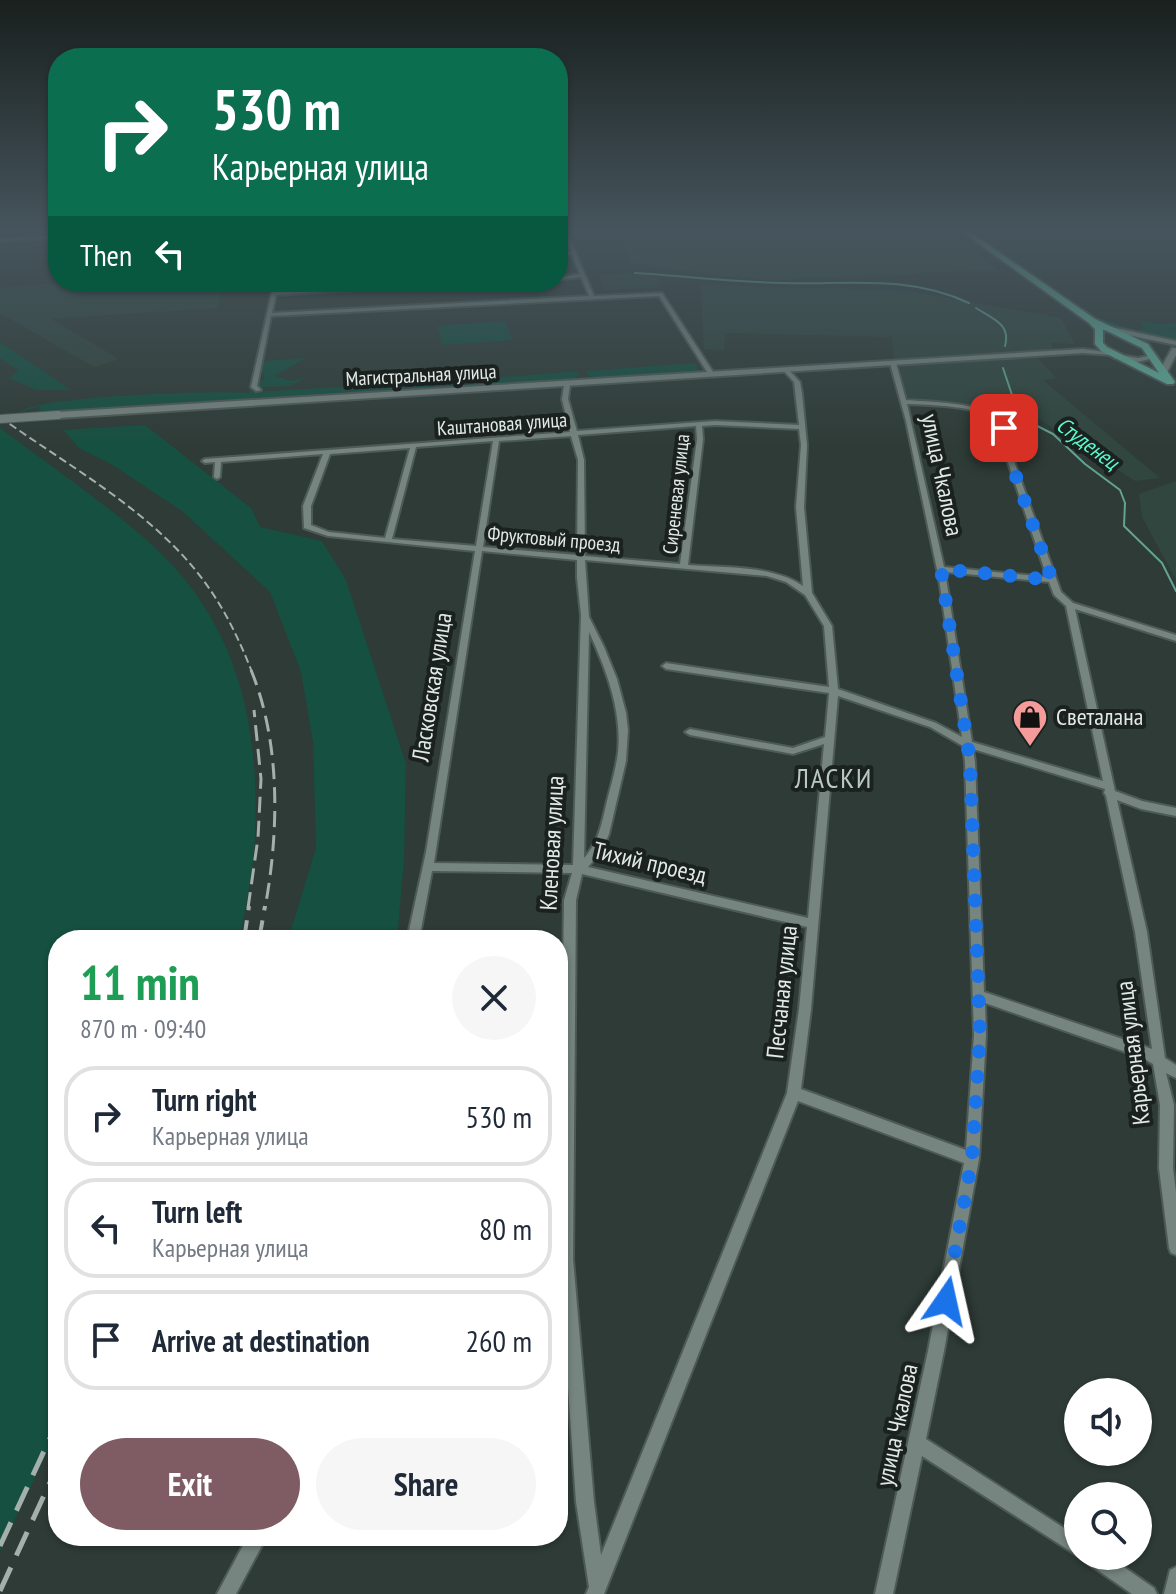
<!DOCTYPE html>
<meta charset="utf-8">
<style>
body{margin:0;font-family:"PT Sans Narrow",sans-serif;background:#f6f6f7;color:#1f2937;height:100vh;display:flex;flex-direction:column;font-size:30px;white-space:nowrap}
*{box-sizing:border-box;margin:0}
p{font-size:26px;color:#747a83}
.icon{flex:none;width:44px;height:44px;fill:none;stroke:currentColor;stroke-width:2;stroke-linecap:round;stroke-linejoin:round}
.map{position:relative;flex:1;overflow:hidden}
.drawer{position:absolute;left:48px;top:930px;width:520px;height:616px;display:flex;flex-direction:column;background:#fff;border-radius:32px;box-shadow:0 2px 6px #0004}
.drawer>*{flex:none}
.top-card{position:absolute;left:48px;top:48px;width:520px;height:244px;border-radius:32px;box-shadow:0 2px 6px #0004;background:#0b6e4f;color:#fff;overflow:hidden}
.buttons{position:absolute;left:1064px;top:1378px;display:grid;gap:16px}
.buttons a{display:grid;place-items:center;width:88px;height:88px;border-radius:50%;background:#fff;box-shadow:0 2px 6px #0004;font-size:40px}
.pin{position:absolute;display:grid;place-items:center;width:68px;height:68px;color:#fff;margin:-34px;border-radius:16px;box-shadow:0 4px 12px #0006}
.me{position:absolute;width:88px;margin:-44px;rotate:11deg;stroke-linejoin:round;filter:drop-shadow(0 0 6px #0008)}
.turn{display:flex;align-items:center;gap:28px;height:168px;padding:0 32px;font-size:36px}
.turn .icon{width:104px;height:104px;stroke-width:2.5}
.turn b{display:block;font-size:56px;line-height:68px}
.then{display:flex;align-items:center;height:76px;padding:0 32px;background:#0003;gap:16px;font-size:30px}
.round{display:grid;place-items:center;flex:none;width:84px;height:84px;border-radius:42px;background:#f6f6f7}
.overview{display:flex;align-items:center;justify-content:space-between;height:136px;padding:0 32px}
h1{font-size:48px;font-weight:600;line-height:60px;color:#1e9e55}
.primary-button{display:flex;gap:16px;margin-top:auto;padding:16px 32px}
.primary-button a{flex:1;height:92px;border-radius:48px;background:#7f5c63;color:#fff;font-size:32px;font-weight:600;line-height:92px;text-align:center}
.primary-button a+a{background:#f6f6f7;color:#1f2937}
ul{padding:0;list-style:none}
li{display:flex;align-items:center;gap:24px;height:100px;margin:0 16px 12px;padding:0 16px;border:4px solid #e0e1e3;border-radius:32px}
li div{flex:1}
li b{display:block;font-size:30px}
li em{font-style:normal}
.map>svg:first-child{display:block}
</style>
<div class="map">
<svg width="1176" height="1594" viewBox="0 0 1176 1594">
<rect width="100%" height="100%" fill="#2e3b36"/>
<path fill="#30463e" d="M743,228H833L838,234H852L855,239L895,238V231L950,235L998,270L768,280L700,273L630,263L622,231Z
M626,273L658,277L662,287L605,290L598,275Z
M74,282H223L217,308L51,319L119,359L94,367L0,313V288Z
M701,285L906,291L1061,318L1075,344L1052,343V350L894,359L892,337L725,333L724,350L704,349Z
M1038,358L1056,378L1043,380L1160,478L1135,481L1025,410L905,400L900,364Z
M1176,481V580L1142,517L1139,494Z"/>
<path fill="#155040" d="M268,297L252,392L352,386L355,389L455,379L460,385L39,412L40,406L20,412C37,396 218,390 249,393Z
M1094,316L1136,330L1145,328L1141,323L1143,321L1156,324L1176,323V329L1142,331L1176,330V341L1112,328Z
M505,321L512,340L442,345L438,326Z
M0,342L71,390H36L9,378L18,370L0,358Z
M306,358L274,376L292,381L306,377L291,386L258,387V382L264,380V374L260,373L264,361Z
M695,363L699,371L598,378L589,376L585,371Z
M577,371L579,376L574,379L473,386L468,385L467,380Z
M145,425L251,508L260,527L322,541L346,580L406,764L404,860L397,940H288L316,848L313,742L301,672L270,592L182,511L111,464L79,448L63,430Z
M0,428C50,466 103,501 150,543C238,622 260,724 255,837C254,871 245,906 240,940H58V1429L0,1551Z"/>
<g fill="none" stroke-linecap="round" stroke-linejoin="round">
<path stroke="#62a492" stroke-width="2" d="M635,273C684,276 733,282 782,283C847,285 908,274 969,303
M976,308C993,319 1011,324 1005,346
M1003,368L1012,395L1008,411L1053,434L1085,464L1120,490L1125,503L1124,526L1162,563L1176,591"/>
<g stroke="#4e5a56" stroke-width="4">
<path id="minor" d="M561,228H565L594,296L662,293L715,375L714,376L709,375L659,296L271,316L257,386L261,390L256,391L251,387L274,282H278L276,292L448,282H474L472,283L276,295L272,313L589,296L581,277L558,280V278L580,274L572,254L558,255V253L571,252Z
M58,236V238L0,241V239Z
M893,361L896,363L906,400C928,402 992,402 1003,424C1005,426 1005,433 1005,436L1061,592L1073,603L1176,635V641L1075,609L1115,791L1142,801L1176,808V816L1141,809L1117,800L1147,932L1165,1058L1176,1065V1078L1166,1073L1174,1105L1173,1168L1176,1192V1255L1171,1253L1169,1248L1159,1168L1160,1105L1153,1064L1143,1058L985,1003L986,1035L979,1159L944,1351L926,1439L1078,1537V1556L922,1456L893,1594H875L928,1351L964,1163L798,1101L604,1594H586L589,1587L576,1502L559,1259L564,900L572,873L432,871L419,940H407L426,852L475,551L328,536L304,528L303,506L323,454L221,462L220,477L217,479L214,477L215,462L205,463L202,461L205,459L570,432L562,399L564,385L567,383L570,385L568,399L577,431L715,421L799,425L794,382L783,370L788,369L800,382L802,393L807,445L804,507L812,593L832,626L838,689L936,723L962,737L939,579L906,421L890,363ZM907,404C927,405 985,405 996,423C999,427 999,431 999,436L1047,577L944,567ZM715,425L799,429L801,445L796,507L803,586C773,565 724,568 688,565L703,439L702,426ZM696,426L697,439L680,564L585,556L584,460L578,435ZM571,436L578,460L577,555L483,547L499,441ZM493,441L476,546L392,539L416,447ZM410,448L385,538L329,532L311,525V506L330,454ZM482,551L577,560V578L581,615L573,865L434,863ZM585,560L767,576L786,582L805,595L824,626L829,687L666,663L662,666L666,669L829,693L825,737L793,748L690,729L685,732L690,735L793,754L824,744L808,918L588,867L602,851L609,834L626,761L628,730L626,713L617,679L604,647L589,617ZM945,572L1049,582L1054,595L1066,606L1103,781L972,742ZM589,632C606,669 622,710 618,752C616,769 611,785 607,801C602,822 599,842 584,858ZM838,696L930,727L963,746L965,762L974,1035L966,1150L801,1089L811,1009ZM973,749L1105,789L1104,793L1106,796L1135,932L1152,1049L984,992L975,762ZM582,874L807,927L799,1009L787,1093L601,1555L594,1502L573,1259L576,900Z
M248,1536H267L236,1594H217Z
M1083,1556H1108L1154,1588L1157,1594H1132L1086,1562Z
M1176,1567V1594H1164L1170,1570Z"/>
</g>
<g stroke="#4e5a56" stroke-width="4">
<path id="secondary" d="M1106,326L1176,341V345L1103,330L1102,328Z
M1172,348H1176V355L1166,374H1160L1159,372Z
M1083,349L1114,353L1110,355L1083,353L58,418L54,415L58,412Z
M1114,354L1138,358L1153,355L1157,357L1138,362L1114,358Z"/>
</g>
<g stroke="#4e5a56" stroke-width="4">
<path id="primary" d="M957,228H964L1095,319L1148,344L1175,382L1173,384H1167L1101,351L1095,344V329L1089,323ZM1103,329L1142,348L1159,373L1107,347L1103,343Z"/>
</g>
<use href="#minor" fill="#76857f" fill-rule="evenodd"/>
<use href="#secondary" fill="#76857f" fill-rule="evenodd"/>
<use href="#primary" fill="#5fae98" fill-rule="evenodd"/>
<path stroke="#a5afab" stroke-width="2" stroke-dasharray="8 4" stroke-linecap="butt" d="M0,417C72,469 160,515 211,591C228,616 241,644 252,672"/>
<path stroke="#a5afab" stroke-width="3" stroke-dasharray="16 8" stroke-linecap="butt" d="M251,670C281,743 279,832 265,908
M248,908L258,838L261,779L254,710"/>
<path stroke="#a5afab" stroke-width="4" stroke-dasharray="20 10" stroke-linecap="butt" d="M244,940L249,906
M259,940L265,906"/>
<path stroke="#a5afab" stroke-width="5" stroke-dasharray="26 13" stroke-linecap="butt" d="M0,1546L58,1421
M0,1591L58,1465"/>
<g stroke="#4e5a56" stroke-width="10" stroke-linecap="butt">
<path id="secondary-bridge" d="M0,419L58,415"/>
</g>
<use href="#secondary-bridge" stroke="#76857f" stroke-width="8"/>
</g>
<linearGradient id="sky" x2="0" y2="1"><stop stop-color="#19201e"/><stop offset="0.51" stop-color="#46555d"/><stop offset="1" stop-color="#46555d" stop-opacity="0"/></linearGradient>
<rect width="1176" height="451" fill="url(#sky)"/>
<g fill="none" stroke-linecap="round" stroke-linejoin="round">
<path stroke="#1a73e8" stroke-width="14" stroke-dasharray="0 25.2" d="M946,1301L972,1159L980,1035L970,762L941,569L1052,580L1002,436L1004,428"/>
</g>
<defs>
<g id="shop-pin" transform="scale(1.8)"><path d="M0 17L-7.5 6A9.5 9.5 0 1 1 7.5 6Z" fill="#f59b99" stroke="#1a211e"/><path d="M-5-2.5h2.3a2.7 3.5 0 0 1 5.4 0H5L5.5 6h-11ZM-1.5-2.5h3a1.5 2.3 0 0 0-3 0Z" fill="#111"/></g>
</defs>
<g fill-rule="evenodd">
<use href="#shop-pin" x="1030" y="717"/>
</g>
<g text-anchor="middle" stroke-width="8" stroke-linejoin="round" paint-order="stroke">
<g font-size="20" fill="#e2eae7" stroke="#1a211e">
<text transform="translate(421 375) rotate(-3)" y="7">Магистральная улица</text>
<text transform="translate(502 424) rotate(-4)" y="7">Каштановая улица</text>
<text transform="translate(676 494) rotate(-84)" y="7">Сиреневая улица</text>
<text transform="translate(554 539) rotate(5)" y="7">Фруктовый проезд</text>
</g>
<g font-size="22" font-style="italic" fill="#5bf9ce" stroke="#1a211e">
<text transform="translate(1088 443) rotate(37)" y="8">Студенец</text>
</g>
<g font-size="24" fill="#e2eae7" stroke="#1a211e">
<text transform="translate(942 475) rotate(78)" y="8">улица Чкалова</text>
<text transform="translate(432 687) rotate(-81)" y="8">Ласковская улица</text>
<text transform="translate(552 843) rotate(-87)" y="8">Кленовая улица</text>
<text transform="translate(650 863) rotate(13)" y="8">Тихий проезд</text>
<text transform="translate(782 992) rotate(-84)" y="8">Песчаная улица</text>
<text transform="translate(1133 1053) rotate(-97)" y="8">Карьерная улица</text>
<text transform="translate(897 1425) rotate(-78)" y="8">улица Чкалова</text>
</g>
<g font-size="24" fill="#e2eae7" stroke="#1a211e" text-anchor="start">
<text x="1056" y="725">Светалана</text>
</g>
<g font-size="28" letter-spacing="2" fill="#b8c8c2" stroke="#1a211e">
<text x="834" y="788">ЛАСКИ</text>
</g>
</g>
</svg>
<div class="buttons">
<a><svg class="icon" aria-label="sound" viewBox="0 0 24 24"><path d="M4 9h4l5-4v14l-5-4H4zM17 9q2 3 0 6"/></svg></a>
<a><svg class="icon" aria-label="search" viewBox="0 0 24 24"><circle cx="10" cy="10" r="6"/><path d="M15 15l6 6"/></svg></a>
</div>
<div class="pin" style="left:1004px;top:428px;background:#d93025"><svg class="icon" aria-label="arrive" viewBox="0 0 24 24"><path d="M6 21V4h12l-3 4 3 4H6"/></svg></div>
<svg class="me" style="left:946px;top:1301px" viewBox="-20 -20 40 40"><path d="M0-17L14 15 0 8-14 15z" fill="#1a73e8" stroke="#fff" stroke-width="4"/></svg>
<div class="top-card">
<div class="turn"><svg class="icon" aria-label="right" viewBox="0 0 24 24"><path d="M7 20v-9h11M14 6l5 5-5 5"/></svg><div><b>530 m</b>Карьерная улица</div></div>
<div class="then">Then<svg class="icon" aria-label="left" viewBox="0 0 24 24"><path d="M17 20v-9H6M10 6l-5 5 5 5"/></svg></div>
</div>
<section class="drawer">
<div class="overview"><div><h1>11 min</h1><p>870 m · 09:40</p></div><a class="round"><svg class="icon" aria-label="close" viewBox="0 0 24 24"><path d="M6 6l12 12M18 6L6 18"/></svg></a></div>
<ul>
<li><svg class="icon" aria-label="right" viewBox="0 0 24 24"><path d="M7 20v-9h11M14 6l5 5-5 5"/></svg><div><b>Turn right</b><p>Карьерная улица</p></div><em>530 m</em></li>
<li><svg class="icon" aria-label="left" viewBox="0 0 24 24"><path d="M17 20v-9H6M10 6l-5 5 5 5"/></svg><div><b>Turn left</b><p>Карьерная улица</p></div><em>80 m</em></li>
<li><svg class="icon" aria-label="arrive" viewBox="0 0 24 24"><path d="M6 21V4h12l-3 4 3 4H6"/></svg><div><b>Arrive at destination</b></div><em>260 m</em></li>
</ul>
<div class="primary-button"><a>Exit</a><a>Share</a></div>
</section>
</div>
